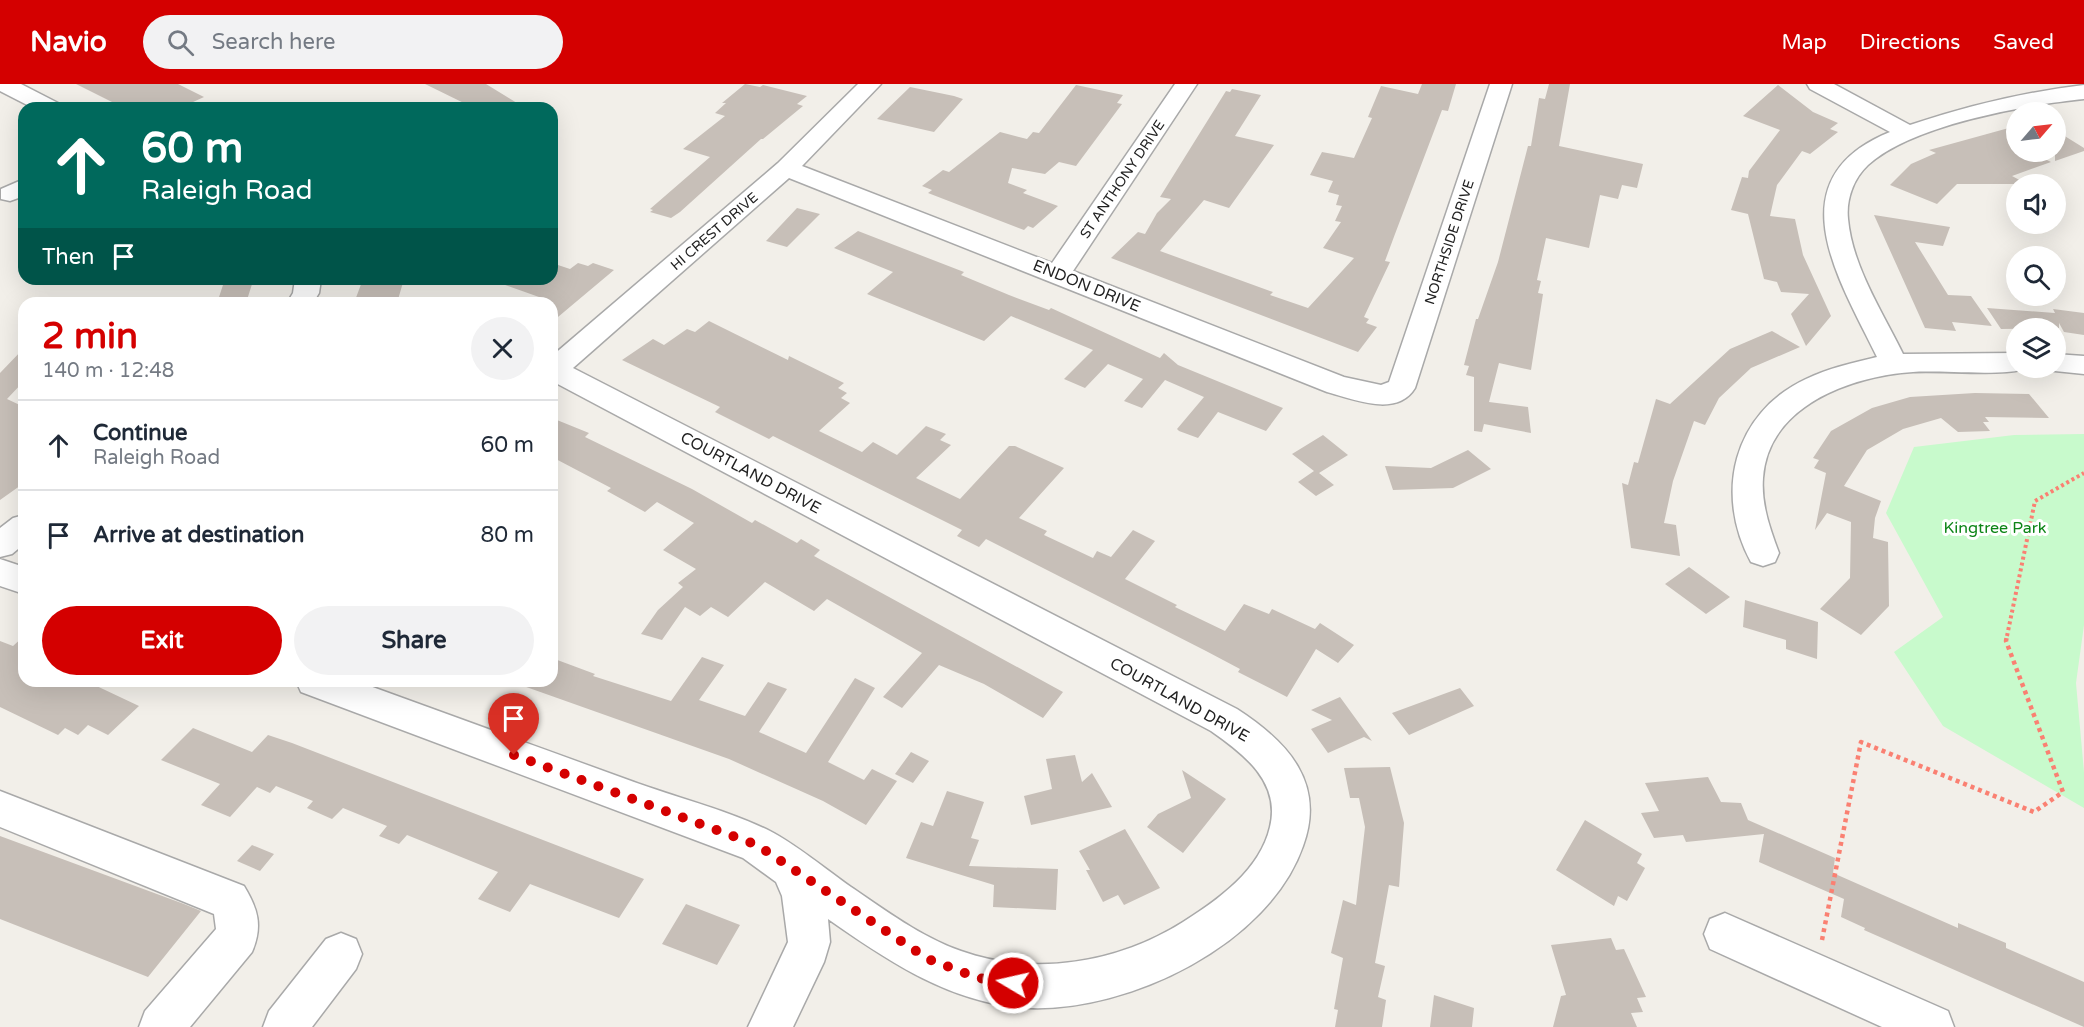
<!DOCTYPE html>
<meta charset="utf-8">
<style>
body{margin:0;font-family:"Varela Round",sans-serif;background:#f2f2f3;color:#1f2937;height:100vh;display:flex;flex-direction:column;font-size:22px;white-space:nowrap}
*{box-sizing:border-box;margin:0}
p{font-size:20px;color:#747a83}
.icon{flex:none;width:33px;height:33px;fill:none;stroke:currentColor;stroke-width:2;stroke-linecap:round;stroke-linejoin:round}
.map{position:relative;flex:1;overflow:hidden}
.panel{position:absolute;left:18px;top:213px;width:540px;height:390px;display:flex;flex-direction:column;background:#fff;border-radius:18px;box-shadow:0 6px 24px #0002}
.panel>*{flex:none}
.top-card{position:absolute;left:18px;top:18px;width:540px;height:183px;border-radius:18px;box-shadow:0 6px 24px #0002;background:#00695c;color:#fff;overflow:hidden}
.needle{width:39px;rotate:62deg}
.buttons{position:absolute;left:2006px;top:18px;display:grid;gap:12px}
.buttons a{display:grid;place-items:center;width:60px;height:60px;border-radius:50%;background:#fff;box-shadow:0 6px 24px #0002;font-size:30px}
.pin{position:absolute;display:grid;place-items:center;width:51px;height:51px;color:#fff;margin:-62px -26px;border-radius:50% 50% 50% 0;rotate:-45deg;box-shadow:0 0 6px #0007}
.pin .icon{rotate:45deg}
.me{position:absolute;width:66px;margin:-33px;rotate:279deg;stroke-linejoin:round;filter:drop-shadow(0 0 4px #0008)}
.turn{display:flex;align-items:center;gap:21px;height:126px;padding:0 24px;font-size:27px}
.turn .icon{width:78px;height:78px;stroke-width:2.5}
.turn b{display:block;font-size:42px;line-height:51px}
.then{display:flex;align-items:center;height:57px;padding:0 24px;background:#0003;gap:12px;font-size:22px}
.round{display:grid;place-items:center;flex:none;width:63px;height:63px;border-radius:32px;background:#f2f2f3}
.headline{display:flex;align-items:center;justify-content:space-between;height:102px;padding:0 24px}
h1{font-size:36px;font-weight:800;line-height:45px;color:#d40000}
.primary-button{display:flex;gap:12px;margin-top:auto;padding:12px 24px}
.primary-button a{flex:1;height:69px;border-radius:36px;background:#d40000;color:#fff;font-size:24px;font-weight:800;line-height:69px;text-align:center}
.primary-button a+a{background:#f2f2f3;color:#1f2937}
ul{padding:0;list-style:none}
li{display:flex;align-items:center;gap:18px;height:90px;padding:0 24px;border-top:2px solid #e0e1e3}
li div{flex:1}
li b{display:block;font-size:22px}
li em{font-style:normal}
header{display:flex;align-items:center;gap:36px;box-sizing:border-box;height:84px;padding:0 30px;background:#d40000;color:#fff}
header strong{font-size:28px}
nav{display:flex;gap:33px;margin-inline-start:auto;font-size:21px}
.search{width:420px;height:54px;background:#f2f2f3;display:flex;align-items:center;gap:15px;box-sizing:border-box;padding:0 21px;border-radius:33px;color:#747a83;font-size:22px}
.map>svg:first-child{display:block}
</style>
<header>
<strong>Navio</strong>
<div class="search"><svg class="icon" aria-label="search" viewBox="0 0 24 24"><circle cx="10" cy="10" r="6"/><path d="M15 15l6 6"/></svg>Search here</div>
<nav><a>Map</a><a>Directions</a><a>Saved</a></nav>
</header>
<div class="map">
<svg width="2084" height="943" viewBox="0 0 2084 943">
<rect width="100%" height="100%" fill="#f2efe9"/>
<path fill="#c8facc" d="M2084,350V541L2076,599L2084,688V724L1943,642L1894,568L1943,533L1886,429L1914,363L2014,351Z"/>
<path fill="#c7bfb8" d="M76,0H178L204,13L180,24H124Z
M425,0H486L525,24H474Z
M745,0L760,3L763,1L807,12L797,20L803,22L763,55H761L680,128L671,134L650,128L653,126L650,125L710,73L683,65L725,32L715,29L726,19H722Z
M1422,0H1456L1448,27L1442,26L1395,150L1385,177L1390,178L1364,233L1369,235L1366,239L1377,243L1358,268L1111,174L1138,148L1145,150L1157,129L1171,115L1160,113L1226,7L1230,8L1232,5L1261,11L1235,52L1274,61L1229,124L1204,116L1160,167L1273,208L1270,211L1308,224L1354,174L1323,164L1341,138L1335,137L1342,122L1336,121L1339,111L1328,108L1333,97L1310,91L1322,68L1354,74L1372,34L1368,33L1381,2L1418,10Z
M1549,0H1570L1559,62L1643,80L1637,104L1622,101L1618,115L1600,111L1589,164L1546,154L1537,196L1541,197L1538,209L1543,210L1531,286L1499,279L1489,318L1528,323L1531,349L1484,340L1482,348L1474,347V293L1466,291L1469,282L1464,281L1476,235H1478L1498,178L1528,62H1531L1539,14L1545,15Z
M1076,1L1123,11L1117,19L1122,20L1076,82L1059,78L1045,90L1012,84L1008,99L1027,106L1023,109L1058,122L1033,144L1028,142L1024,146L928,109L932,106L922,102L943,86L949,88L1000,48L1027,55L1033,48L1039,49Z
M1778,1L1813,28L1838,39L1830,45L1838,48L1810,70L1802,67L1777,101L1770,132L1795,135L1803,171L1831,232L1806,262L1791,230L1809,210L1781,208L1777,198L1764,195L1748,130L1731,126L1742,93L1748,94L1749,87L1780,46L1743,32Z
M910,3L954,12L963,15L934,48L877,35Z
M2016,42V68H2031L2051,78L2012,92L2027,100H1957L1937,120L1890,101L1911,80L1936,69L1929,66Z
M2055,46L2084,64V67L2055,77Z
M797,124L820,130L787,163L766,157Z
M1874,131L1950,143L1943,162L1915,158L1948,211L1971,212L1992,242L1952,238L1956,247L1925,244Z
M858,147L964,188L961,191L1009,211L1049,226L1051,224L1160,274L1164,269L1178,281L1283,324L1266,347L1218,328L1198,354L1179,347L1177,345L1204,313L1165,296L1142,324L1124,317L1143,295L1108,280L1085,304L1064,295L1093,266L1011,232L984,257L867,210L893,188L834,164Z
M552,179L570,185L578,179L588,182L593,179L614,186L552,238V219H531L539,213L497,198L498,195H552Z
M363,195H404L397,219H354Z
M253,197L246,219H217L223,201Z
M1987,224L2055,229L2053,225L2084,229V251L2064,248L2059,239V244L2001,245Z
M709,237L788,276L789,272L844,299L838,304L847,309L841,314L850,319L819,347L862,368L873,358L897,371L926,342L946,350L940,356L951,361L916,394L960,415L1009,362H1015L1064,384L1019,434L1047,447L1044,451L1093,474L1097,467L1111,473L1133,446L1155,457L1125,495L1177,521L1175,523L1225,547L1244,520L1269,530L1272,525L1315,545L1320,539L1354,561L1338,579L1316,565L1287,613L1238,588L1240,585L1206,567L986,455L979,463L957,452L962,446L773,352L769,355L715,328L720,323L622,276L653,255L664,261L687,245L695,248Z
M1772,247L1800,263L1751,284L1719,314L1705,341L1694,337L1673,397L1664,439L1676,441L1680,472L1631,464L1622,399L1628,401L1634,378L1638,379L1656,315L1670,320L1730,265Z
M24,264V297L7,315L24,323V399L0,416V289Z
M1975,309L2029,310L2049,334L1985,333L1989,338H1983L1990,347L1958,348L1941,334L1903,345L1867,366L1844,402L1881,417L1875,434L1873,454L1888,458L1889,522L1861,551L1820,525L1850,494L1851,438L1827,429L1815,446L1826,389L1814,384L1819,376L1813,374L1831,347L1872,324L1910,313Z
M552,334L589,349L585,353L692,405L752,439L755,436L797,459L801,455L820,466L814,472L1063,608L1043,634L984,600L939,581L902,624L883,613L922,569L827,515L814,527L765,498L728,533L711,523L700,532L685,523L662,556L641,550L658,526L683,503L678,499L696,485L663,466L694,439L657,418L645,428L607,407L611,404L552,373Z
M1323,351L1348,371L1319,389L1334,401L1316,412L1298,398L1314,387L1292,370Z
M1468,366L1491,385L1453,404L1393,406L1385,382L1431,384Z
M1689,483L1730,513L1706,530L1665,500Z
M1745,516L1818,538L1817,575L1786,565V556L1743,543Z
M24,552V597H86L139,622L108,651L88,641L78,651L65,644L58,651L0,623V557L13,562Z
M702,573L724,581L699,616L745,632L768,598L787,605L759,648L806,669L855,594L875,604L828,678L864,696L872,685L897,697L866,741L823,717L729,675L515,599L516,597H552V574L595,590L593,592L671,617Z
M1460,604L1474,622L1409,651L1392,629Z
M1340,613L1372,657L1364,653L1328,669L1311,645L1332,636L1311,626Z
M193,644L252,668L268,651L292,659L644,795L619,834L530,800L510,828L478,815L498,788L407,751L399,760L379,752L387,742L343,724L332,735L307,724L313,717L276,702L270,709L257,703L230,733L201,721L220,700L161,676Z
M911,668L929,677L913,699L895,690Z
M1075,671L1082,698L1092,689L1112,723L1031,741L1024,712L1052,705L1046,675Z
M1390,683L1404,739L1399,803L1389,801L1375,879L1385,882L1378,913L1386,916L1382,943H1335L1338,926L1334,925L1343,874L1331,869L1343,816L1356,821L1365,743L1359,714H1350L1344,684Z
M1182,686L1226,715L1183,769L1147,743L1158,730L1191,714Z
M1708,693L1721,718L1741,719L1748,736L1835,774L1833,789L1958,844V839L2006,859V864L2084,898V943L1864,846L1865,844L1841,833L1844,815L1759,778L1764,750L1686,758L1683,751L1654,754L1641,729L1659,727L1645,699Z
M947,707L984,718L971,754L979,756L969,782L1058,785L1056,826L993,823L994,801L906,774L921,738L933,742Z
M1585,736L1642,770L1637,779L1645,784L1627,817L1618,812L1614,822L1556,786Z
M1125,745L1160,804L1124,821L1118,811L1103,818L1086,786H1090L1079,767Z
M0,752L184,820L201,827L148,893L0,835Z
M252,761L274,770L260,787L237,777Z
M686,820L740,841L717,881L662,860Z
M1611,854L1616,866L1624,865L1646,913L1637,914L1643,928L1631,929L1637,943H1553L1561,912L1566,911L1551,861Z
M1434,911L1474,924L1472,943H1430Z"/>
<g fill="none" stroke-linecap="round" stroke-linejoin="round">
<g stroke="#a9a9a9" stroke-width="3">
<path id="minor" d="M0,0H21L58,19L61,24H33L0,7Z
M858,0H881L802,82L1052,179L1175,0H1197L1073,187L1344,293L1381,301L1389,298L1490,0H1512L1415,304C1397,334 1353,315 1327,308L789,94L573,284L1237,625C1288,658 1326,699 1303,762C1269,860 1129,928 1029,924C953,921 888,877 828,835L830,858L824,878L793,943H748L788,858L782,812L776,798L743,774L301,608L296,597H356C449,631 541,664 634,698C678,714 727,726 770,747C794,759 827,786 851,803C885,826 921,853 961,867C1034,893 1118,879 1183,838C1218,816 1260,786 1270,743C1281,698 1244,670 1211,647L552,297V272L778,79Z
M1807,0H1834L1910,41C1967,22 2025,8 2084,1V15C2025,21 1912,41 1868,81C1853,95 1846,116 1848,135C1852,182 1883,229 1903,270L2016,269V284H2027C2008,293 1940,286 1913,288C1852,292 1768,321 1763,394C1761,420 1770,445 1779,469L1775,478L1763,482L1751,478C1714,410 1733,329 1806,295C1829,284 1852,279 1877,273C1839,195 1774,95 1890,48L1810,5Z
M24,95V112L10,117L1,115V105Z
M295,195H321L319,209L313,219H287L293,209Z
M2055,270L2084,272V290L2045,286L2044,284H2055Z
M24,431V460L12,470L0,473V444L13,434Z
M0,475L24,483V510L0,502Z
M0,707L244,802C258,825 263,842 252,868L190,943H139L145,927L216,845L214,830L0,743Z
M1725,829L1948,927L1954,943H1882L1710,865L1704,850L1710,835Z
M341,849L356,855L362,870L356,885L312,943H263L269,927L326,855Z"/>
</g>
<path stroke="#fa8072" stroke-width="4" stroke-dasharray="3 3" stroke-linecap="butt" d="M2007,552L2035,417L2084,389"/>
<path stroke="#fa8072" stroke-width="4.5" stroke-dasharray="4 4" stroke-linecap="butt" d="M1822,856L1861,658L2034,728L2063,708L2006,557L2007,551"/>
<use href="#minor" fill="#fff" fill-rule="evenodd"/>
</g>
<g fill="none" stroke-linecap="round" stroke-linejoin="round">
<path stroke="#d40000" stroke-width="10" stroke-dasharray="0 18" d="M514,671L757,761L928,875L978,894L1013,899"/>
</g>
<g text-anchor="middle" stroke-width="6" stroke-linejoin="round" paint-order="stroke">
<g font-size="14" fill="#222" stroke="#fff">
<text transform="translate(1122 95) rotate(-56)" y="5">ST ANTHONY DRIVE</text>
<text transform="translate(714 147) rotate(-41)" y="5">HI CREST DRIVE</text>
<text transform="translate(1449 158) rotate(-72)" y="5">NORTHSIDE DRIVE</text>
</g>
<g font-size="16" fill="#222" stroke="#fff">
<text transform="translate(1087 201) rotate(22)" y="6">ENDON DRIVE</text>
<text transform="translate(751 388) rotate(28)" y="6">COURTLAND DRIVE</text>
<text transform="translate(1180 615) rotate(29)" y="6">COURTLAND DRIVE</text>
</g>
<g font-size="16" fill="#0c8416" stroke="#fff">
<text x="1995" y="449">Kingtree Park</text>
</g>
</g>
</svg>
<div class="buttons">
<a><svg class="needle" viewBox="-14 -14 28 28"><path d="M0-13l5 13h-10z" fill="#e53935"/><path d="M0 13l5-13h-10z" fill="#747a83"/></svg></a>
<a><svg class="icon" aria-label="sound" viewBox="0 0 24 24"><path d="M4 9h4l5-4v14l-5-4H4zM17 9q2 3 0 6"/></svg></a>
<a><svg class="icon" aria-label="search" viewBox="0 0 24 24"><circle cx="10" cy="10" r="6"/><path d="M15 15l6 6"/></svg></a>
<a><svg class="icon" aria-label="layers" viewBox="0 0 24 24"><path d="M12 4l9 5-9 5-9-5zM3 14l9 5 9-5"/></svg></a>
</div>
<div class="pin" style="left:514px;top:671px;background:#d93025"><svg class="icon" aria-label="arrive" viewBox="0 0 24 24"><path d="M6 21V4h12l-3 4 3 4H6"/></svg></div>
<svg class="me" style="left:1013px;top:899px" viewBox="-20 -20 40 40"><circle r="17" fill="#d40000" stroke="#fff" stroke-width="3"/><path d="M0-11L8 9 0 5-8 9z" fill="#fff"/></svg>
<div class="top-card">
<div class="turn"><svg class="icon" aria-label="ahead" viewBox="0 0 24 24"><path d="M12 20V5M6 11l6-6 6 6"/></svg><div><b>60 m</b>Raleigh Road</div></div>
<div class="then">Then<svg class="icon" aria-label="arrive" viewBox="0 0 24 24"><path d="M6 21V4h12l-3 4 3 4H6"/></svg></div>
</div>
<section class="panel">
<div class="headline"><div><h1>2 min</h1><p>140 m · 12:48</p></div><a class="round"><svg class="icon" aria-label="close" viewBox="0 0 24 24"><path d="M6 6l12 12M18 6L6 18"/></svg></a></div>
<ul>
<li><svg class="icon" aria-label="ahead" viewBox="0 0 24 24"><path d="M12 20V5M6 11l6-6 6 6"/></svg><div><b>Continue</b><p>Raleigh Road</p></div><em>60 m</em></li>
<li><svg class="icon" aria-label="arrive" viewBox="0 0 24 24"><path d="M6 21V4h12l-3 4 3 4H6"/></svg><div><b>Arrive at destination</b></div><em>80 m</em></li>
</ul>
<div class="primary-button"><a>Exit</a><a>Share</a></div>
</section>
</div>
